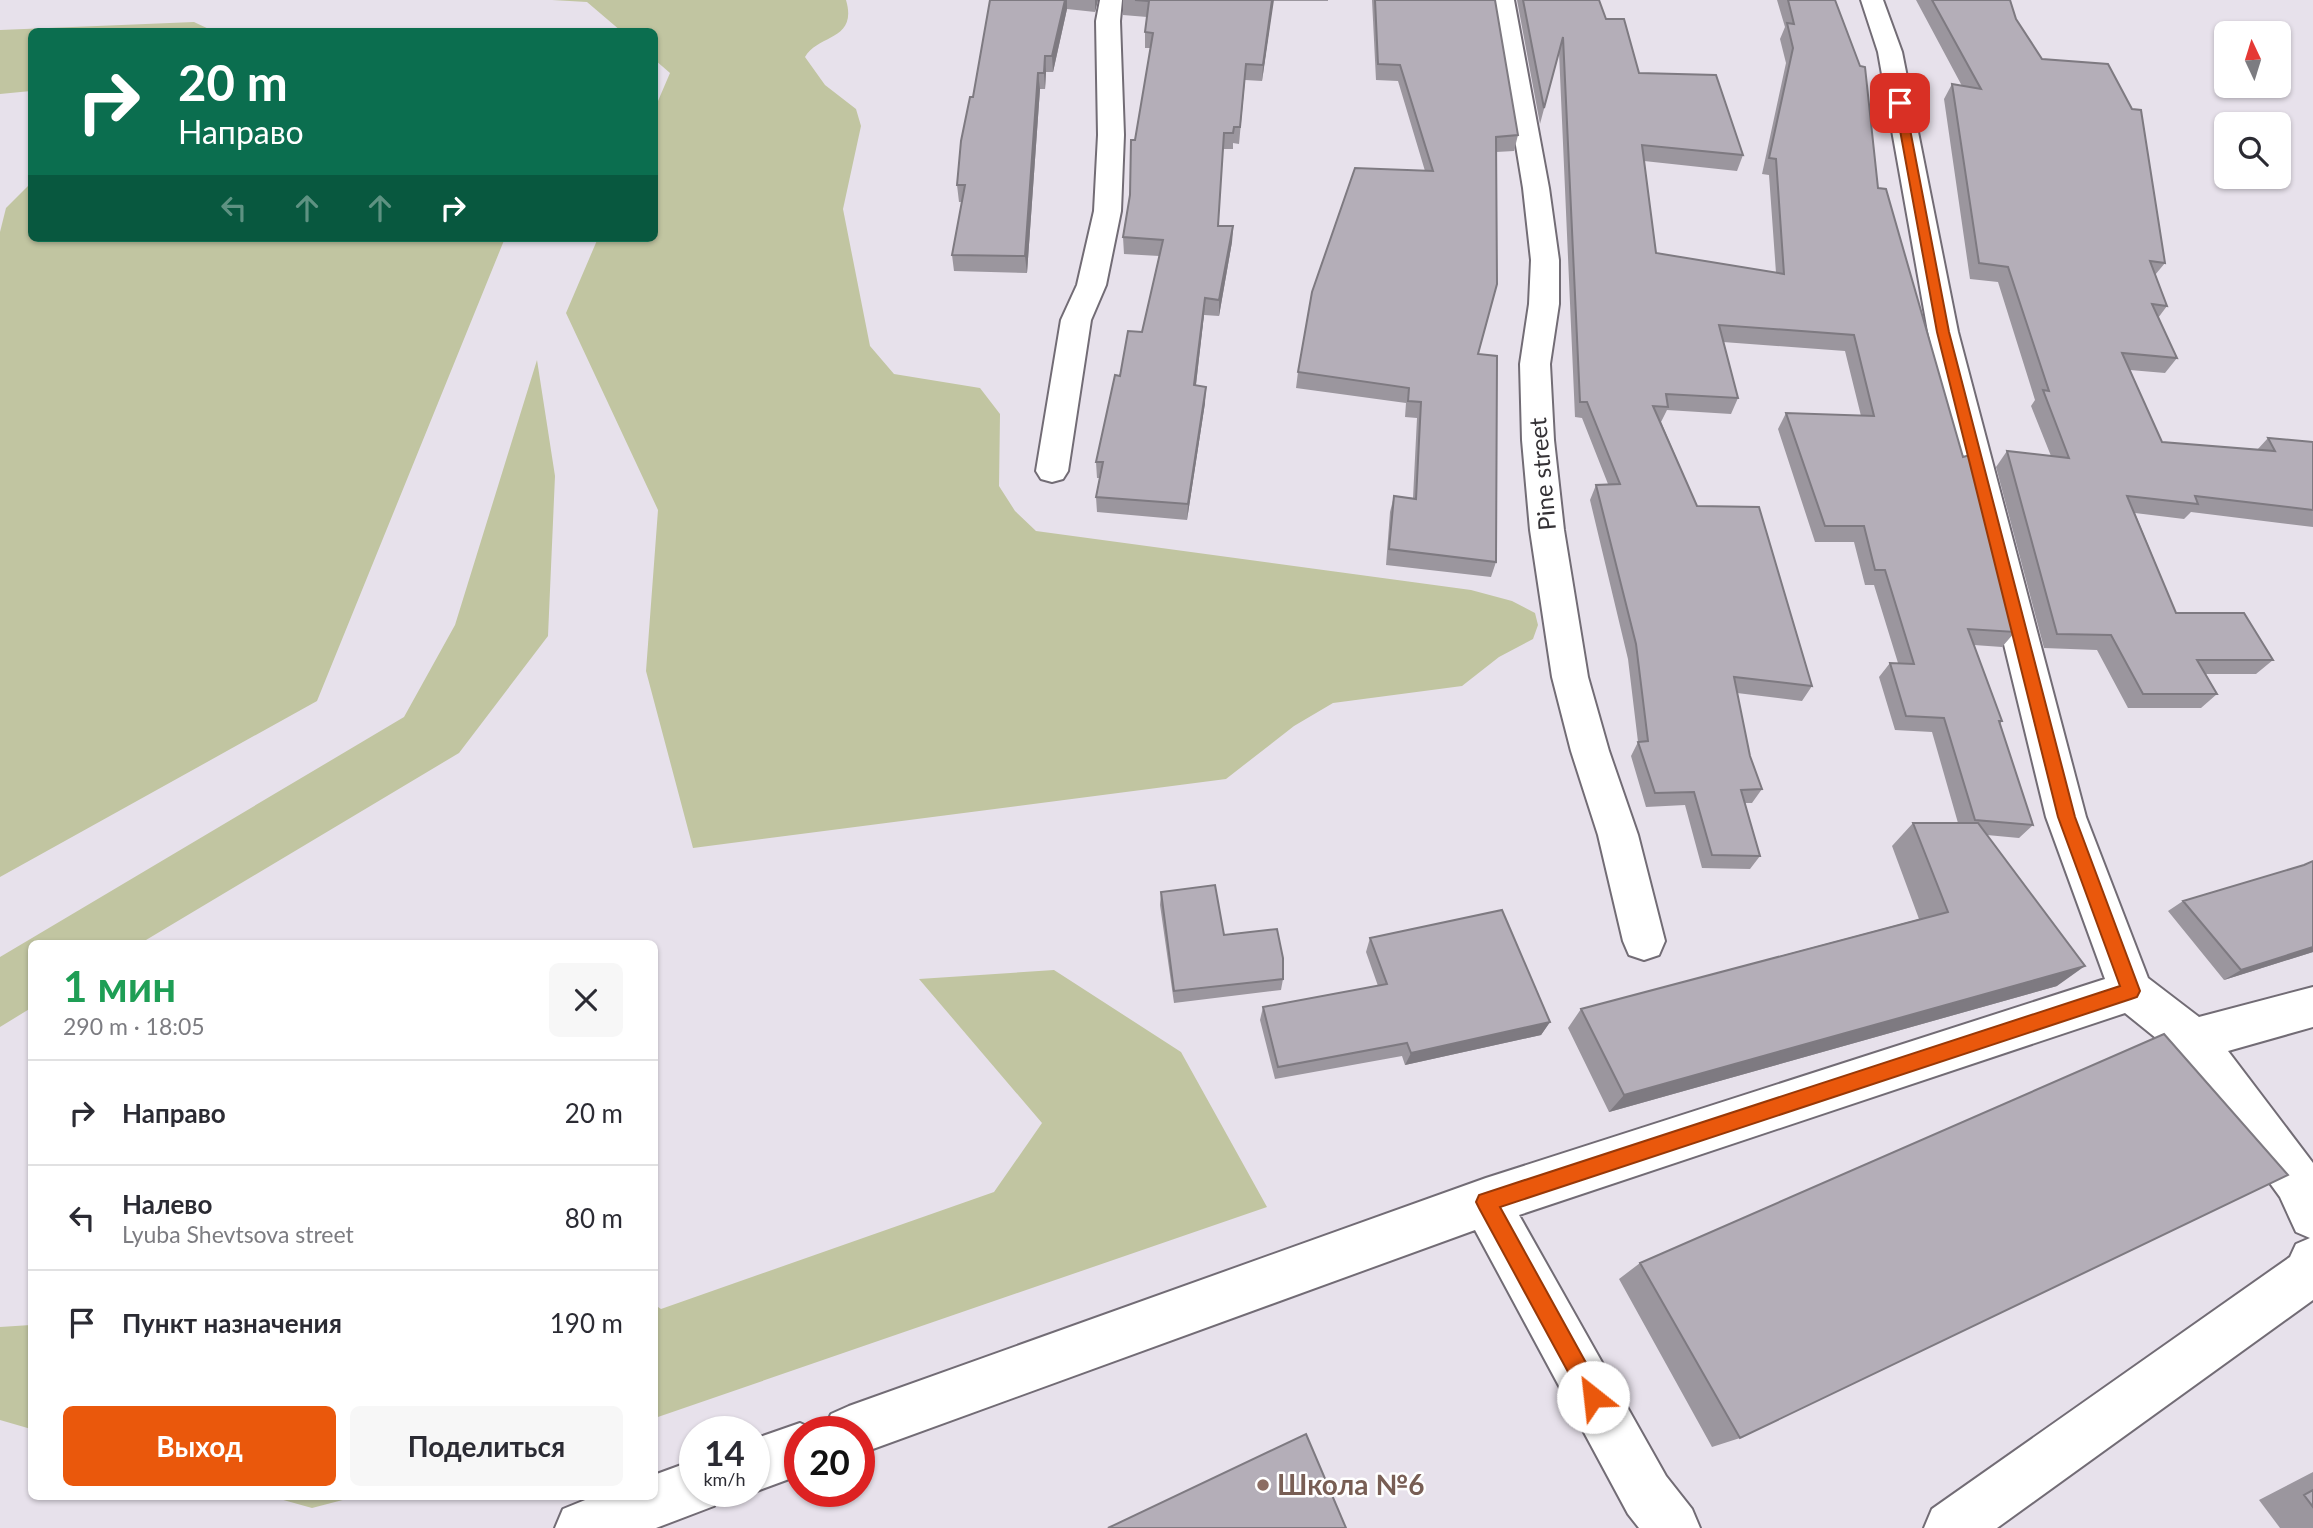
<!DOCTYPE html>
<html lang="ru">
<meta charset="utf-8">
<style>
body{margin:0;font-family:Lato,sans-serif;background:#f7f7f7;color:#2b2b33;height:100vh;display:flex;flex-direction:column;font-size:26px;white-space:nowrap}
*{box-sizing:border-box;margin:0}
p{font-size:23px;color:#7c7c81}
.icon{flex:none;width:38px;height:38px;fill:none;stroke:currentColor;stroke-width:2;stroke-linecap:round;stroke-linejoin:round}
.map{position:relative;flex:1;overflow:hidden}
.side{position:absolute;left:28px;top:940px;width:630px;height:560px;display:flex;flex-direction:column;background:#fff;border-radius:10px;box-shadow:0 2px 5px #0004}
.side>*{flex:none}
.hud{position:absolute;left:28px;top:28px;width:630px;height:214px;border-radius:10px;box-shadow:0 2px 5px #0004;background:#0b6e4f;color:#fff;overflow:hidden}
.needle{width:46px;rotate:356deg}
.buttons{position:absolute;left:2214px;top:21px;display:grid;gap:14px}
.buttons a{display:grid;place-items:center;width:77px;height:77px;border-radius:10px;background:#fff;box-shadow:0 2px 5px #0004;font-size:35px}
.speed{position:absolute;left:679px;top:1416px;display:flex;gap:14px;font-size:35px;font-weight:700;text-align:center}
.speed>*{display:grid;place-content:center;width:91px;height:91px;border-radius:50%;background:#fff;box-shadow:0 2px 5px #0004;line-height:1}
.speed small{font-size:18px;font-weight:400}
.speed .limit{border:10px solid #d22;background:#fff;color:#111}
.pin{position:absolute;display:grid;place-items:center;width:60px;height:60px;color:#fff;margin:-30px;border-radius:14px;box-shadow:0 4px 10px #0006}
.me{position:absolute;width:77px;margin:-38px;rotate:331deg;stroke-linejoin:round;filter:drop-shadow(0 0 5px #0008)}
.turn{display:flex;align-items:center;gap:24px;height:147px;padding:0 35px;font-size:32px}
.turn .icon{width:91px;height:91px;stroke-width:2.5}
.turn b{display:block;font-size:49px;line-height:60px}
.lanes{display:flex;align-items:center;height:66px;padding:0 35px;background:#0003;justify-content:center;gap:35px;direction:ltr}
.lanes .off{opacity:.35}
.round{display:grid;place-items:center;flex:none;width:74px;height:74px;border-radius:10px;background:#f7f7f7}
.overview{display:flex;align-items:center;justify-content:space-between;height:119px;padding:0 35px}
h1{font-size:42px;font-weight:700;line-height:52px;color:#1e9e55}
.cta{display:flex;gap:14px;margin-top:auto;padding:14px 35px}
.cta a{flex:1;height:80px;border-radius:10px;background:#ea580c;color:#fff;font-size:28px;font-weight:700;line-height:80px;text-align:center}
.cta a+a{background:#f7f7f7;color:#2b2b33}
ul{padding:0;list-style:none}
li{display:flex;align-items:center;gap:21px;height:105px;padding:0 35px;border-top:2px solid #e1e1e2}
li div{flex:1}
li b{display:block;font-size:26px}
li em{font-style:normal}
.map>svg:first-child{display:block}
</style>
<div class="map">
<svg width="2313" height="1528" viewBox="0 0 2313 1528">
<rect width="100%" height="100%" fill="#e7e1eb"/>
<path fill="#c1c5a1" d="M552,0H846C858,41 818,34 805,57L825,85L856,109L861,126L843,209L870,346L894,374L980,388L1000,414L999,486L1015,511L1036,531L1471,590L1512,601L1535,613L1538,625L1533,639L1499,657L1462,686L1333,703L1294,726L1226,779L693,848L646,671L658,510L566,313L598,238H654L655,108L670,73L655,60L654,32L621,31L587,2Z
M194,22L213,31L32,32L31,91L0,94V30Z
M31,183L32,238H505L317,701L0,877V232L6,208Z
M537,360L555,476L548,636L459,753L141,943H32L31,1008L0,1027V957L404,717L455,625Z
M1054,970L1181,1052L1267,1207L655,1418V1305L661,1309L994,1192L1042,1123L919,979Z
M31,1325H32L31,1429L0,1420V1327Z
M269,1496H358L312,1508Z"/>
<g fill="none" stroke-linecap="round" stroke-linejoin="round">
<g stroke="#726c75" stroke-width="4">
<path id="minor" d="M1100,0H1122L1120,21L1124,135L1121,211L1106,285L1091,320L1068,471L1063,479L1052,482L1041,479L1036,471L1061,320L1077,285L1094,211L1098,135L1096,21Z
M1492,0H1514L1549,188L1559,260V304L1550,364L1554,440L1564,530L1588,677L1609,751L1638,835L1665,941L1659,955L1644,960L1629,955L1623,941L1598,835L1571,751L1552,677L1530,530L1522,440L1520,364L1529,304L1531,260L1523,188Z
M1861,0H1883L1902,52L1958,332L2086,817L2148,978L2199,1017L2313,987V1027L2228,1051L2313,1163V1300L1997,1528H1924L1932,1509L2290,1257L2296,1244L2310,1238L2296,1232L2280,1197L2177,1055L2125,1013L1519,1215L1666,1476L1692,1509L1700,1528H1639L1628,1514L1475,1230L859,1454V1432H823L831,1414L849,1406L1486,1178L2105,979L2046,817L1928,332L1878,52Z
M800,1423L819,1432H800V1475L754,1492L751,1491H754V1439Z
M695,1460V1491H720L714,1506L656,1528H555L563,1509L595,1496H654V1475Z"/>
</g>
<use href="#minor" fill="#fff" fill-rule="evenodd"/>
</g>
<path fill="#9b969e" d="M990,0H1098L1095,12L1067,9L1053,72H1046L1045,89H1040L1027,273L954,271L952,255L962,202H959L957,185Z
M1123,0H1328V1H1273L1262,81L1245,80L1239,144L1233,143V149H1223L1218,226H1233L1232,242L1219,316L1204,315L1196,385L1205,403L1187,520L1097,512L1096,497L1100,478H1097L1096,462L1120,376L1142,332L1159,256L1124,254L1123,237L1130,195L1135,140L1151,48H1145V32L1147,17L1123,15Z
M1372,0H1495L1518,135L1514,151L1496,152L1478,354L1496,562L1491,577L1386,565L1390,512L1394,496L1413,498L1417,418L1405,417L1406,403L1296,388L1298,372L1425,171L1398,81L1376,80Z
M1517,0H1599L1606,19L1639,73L1743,155L1737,171L1644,161L1656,253L1776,273L1769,175L1762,174L1786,63L1780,39L1785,27L1777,0H1835L1878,188L2015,632L2002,647L1974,645L2002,721L2000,724L2033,825L2019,838L1987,835L2057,986L1609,1112L1568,1028L1581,1009L1919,919L1892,846L1913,823H1958L1932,732L1895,730L1879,677L1890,663H1898L1874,585H1865L1854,542H1815L1778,429L1786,413L1861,416L1845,351L1723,342L1738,398L1731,414L1667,410L1661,422L1697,506L1812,686L1802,701L1737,693L1750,756L1762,789L1752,803H1745L1760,856L1750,869L1702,868L1685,805L1646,807L1631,756L1638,742L1628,659L1590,500L1596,485L1608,484L1582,418L1575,417L1559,52L1540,124Z
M1916,0H2010L2016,19L2165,263L2155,275L2167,306L2158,318L2177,358L2165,373L2130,370L2162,442L2257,450L2268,438L2313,442V527L2191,512L2184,519L2135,513L2176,613L2273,660L2256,674H2206L2217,694L2201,708H2128L2097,650L2044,648L1996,467L2007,451L2051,456L2031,406L2035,400L1998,282L1970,279L1944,99L1952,84L1962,86Z
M1161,892L1224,935L1283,979L1281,990L1174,1003L1160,905Z
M2183,901L2313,952L2224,980L2168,911Z
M1370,938L1550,1022L1541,1035L1405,1065L1402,1056L1275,1079L1260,1020L1263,1007L1378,986L1366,952Z
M1640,1263L1740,1438L1712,1447L1619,1279Z
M2313,1472V1528H2280L2259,1500Z"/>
<path fill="#7e7a81" d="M1065,0H1067V9L1053,72L1052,56Z
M1095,0H1098L1095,12Z
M1272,0H1274L1262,81L1263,65Z
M1045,56L1046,72L1045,89L1044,73Z
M1038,73L1040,89L1027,273L1025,256Z
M1233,226L1232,242L1219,316V300Z
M1205,298L1204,315L1194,401V385Z
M1206,387L1205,403L1187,520L1188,504Z
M2313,947V952L2224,980L2241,970Z
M2085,966L2057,986L1609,1112L1624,1095Z
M1550,1022L1541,1035L1405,1065L1411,1053Z"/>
<path fill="#b4aeb8" stroke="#7e7a81" stroke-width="2" d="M990,0H1065L1052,56H1045L1044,73H1038L1025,256L952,255L965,185H957L961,141L970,97H973Z
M1135,0H1272L1263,65L1246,64L1240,127H1234L1233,133H1224L1218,226H1233L1219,300L1205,298L1194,385L1206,387L1188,504L1096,497L1103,462H1096L1115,375L1120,376L1128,331L1142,332L1163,240L1123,237L1130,195L1131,140H1135L1153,33L1145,32L1149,1Z
M1375,0H1495L1518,135L1496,137L1497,284L1478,354L1497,356L1496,562L1389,549L1394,496L1416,499L1421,402L1408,401L1409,388L1298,372L1312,292L1355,168L1433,171L1400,65L1378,64Z
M1523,0H1599L1606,19H1624L1639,73L1716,75L1743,155L1642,145L1656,253L1784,274L1776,159L1769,158L1793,48L1787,23L1794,24L1788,0H1835L1860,66L1865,67L1878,188L1886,189L1963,457L1970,455L2015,632L1968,629L2002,721H1999L2033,825L1975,820L1944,718L1906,716L1890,663L1914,664L1885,570H1875L1864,526H1825L1786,413L1874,416L1854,335L1719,325L1738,398L1666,394L1668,407L1653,406L1697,506L1759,507L1812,686L1734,677L1750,756L1762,789L1741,790L1760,856L1712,855L1694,792L1655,793L1638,742L1648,741L1636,644L1596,485L1620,484L1587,402H1580L1563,37L1544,108Z
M1932,0H2010L2016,19L2042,59L2108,64L2132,109L2141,110L2165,263L2150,261L2167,306L2152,304L2177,358L2122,353L2162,442L2275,451L2268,438L2313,442V510L2195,496L2198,504L2127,496L2176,613H2244L2273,660H2197L2217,694H2143L2111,635L2057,634L2007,451L2069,458L2043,390L2049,391L2008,267L1979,263L1952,84L1981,89Z
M1913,823H1978L2085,966L1624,1095L1581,1009L1948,912Z
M2313,861V947L2241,970L2183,901L2304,865Z
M1215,885L1224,935L1277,929L1283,958V979L1174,991L1161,892Z
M1502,910L1550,1022L1411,1053L1407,1043L1278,1067L1263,1007L1387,984L1370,938Z
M2164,1034L2288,1175L1740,1438L1640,1263Z
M1306,1434L1346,1528H1108Z
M2313,1490V1507L2304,1495Z"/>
<path fill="#ea580c" stroke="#983908" stroke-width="2" d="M1900,99L1905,103L1949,332L2075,817L2140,991L2137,997L2131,999L1500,1207L1601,1390L1604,1397L1601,1405L1593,1408L1586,1405L1479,1208L1476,1202L1479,1195L2120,986L2058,817L1937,332L1895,103Z"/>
<circle fill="#8d6e63" stroke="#fff" stroke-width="2.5" cx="1263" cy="1485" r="7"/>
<g text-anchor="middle" stroke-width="5" stroke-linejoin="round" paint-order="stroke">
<g font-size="24" fill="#343135" stroke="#fff">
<text transform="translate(1543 474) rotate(-95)" y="8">Pine street</text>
</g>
<g font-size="28" font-weight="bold" fill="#785e54" stroke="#fff" text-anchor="start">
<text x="1277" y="1495">Школа №6</text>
</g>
</g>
</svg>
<div class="buttons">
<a><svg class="needle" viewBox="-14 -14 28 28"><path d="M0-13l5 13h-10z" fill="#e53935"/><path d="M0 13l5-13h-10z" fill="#7c7c81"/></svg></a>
<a><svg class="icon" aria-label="search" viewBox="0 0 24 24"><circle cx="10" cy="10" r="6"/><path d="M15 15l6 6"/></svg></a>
</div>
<div class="speed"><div>14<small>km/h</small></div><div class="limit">20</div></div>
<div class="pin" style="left:1900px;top:103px;background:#d93025"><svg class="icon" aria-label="arrive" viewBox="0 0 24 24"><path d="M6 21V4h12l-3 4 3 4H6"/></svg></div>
<svg class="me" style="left:1593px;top:1397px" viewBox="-20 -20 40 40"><circle r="19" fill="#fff"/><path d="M0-13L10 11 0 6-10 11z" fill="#ea580c"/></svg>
<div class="hud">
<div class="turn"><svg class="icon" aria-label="right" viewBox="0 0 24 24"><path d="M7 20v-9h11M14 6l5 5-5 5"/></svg><div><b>20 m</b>Направо</div></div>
<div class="lanes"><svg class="icon off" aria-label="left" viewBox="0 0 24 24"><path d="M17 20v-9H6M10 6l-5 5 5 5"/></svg><svg class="icon off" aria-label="ahead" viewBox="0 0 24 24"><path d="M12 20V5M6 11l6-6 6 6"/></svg><svg class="icon off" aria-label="ahead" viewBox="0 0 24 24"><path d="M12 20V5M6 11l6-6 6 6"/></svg><svg class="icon" aria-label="right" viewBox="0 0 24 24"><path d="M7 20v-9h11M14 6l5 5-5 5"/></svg></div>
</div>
<section class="side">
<div class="overview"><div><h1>1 мин</h1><p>290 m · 18:05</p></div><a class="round"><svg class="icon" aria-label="close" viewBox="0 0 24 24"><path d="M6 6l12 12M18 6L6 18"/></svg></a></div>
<ul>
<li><svg class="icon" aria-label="right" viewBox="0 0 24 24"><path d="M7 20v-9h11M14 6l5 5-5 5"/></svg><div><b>Направо</b></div><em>20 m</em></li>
<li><svg class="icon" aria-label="left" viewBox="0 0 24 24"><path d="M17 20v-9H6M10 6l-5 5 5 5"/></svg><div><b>Налево</b><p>Lyuba Shevtsova street</p></div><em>80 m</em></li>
<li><svg class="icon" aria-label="arrive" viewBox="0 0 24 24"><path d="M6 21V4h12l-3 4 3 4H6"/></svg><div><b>Пункт назначения</b></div><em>190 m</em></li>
</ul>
<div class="cta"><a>Выход</a><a>Поделиться</a></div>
</section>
</div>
